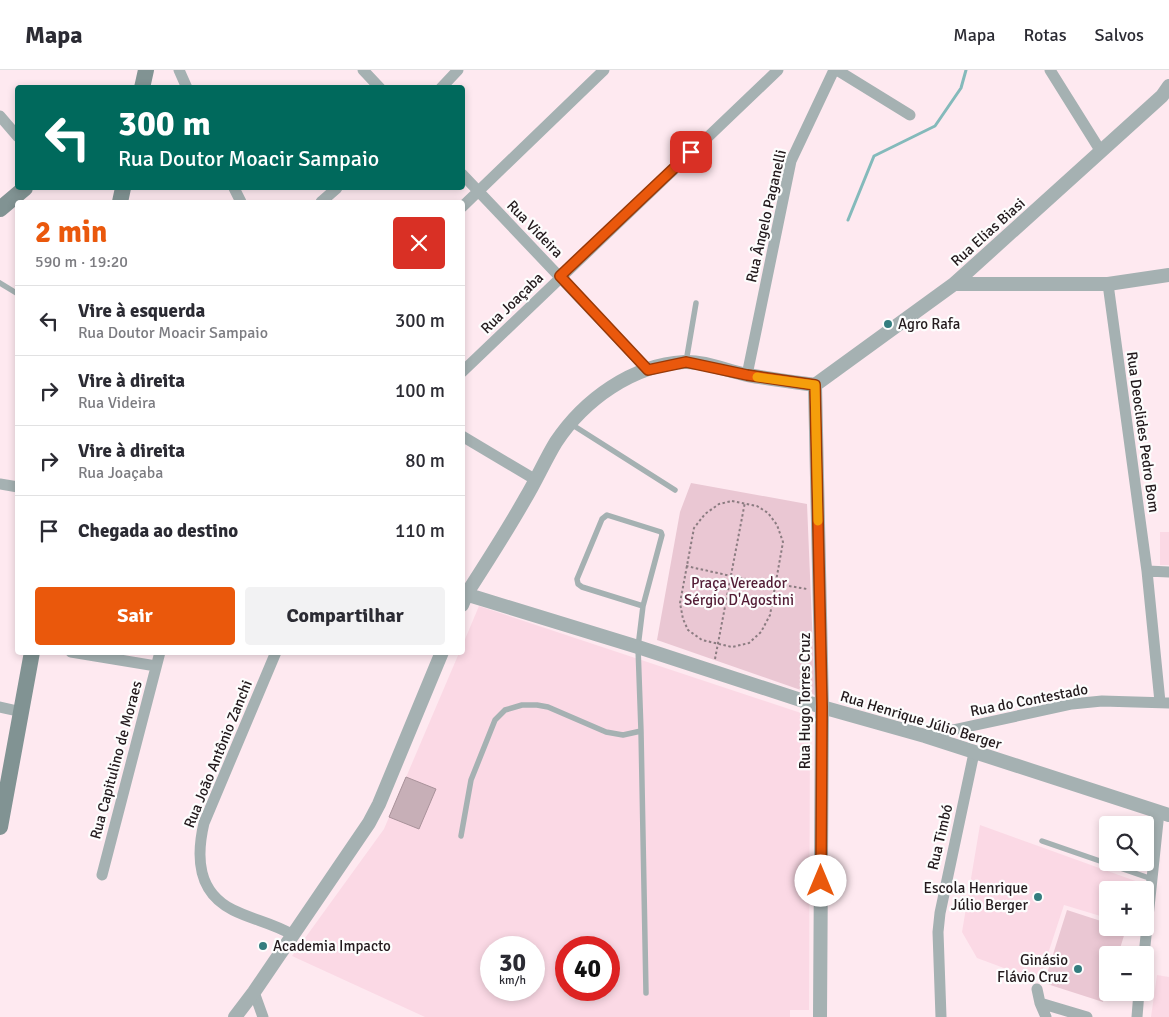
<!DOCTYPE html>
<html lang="pt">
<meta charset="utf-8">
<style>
body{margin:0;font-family:Signika,sans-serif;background:#f2f2f3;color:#2b2b33;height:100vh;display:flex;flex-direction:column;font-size:19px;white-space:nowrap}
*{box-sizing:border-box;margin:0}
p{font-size:16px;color:#7c7c81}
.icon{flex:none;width:28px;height:28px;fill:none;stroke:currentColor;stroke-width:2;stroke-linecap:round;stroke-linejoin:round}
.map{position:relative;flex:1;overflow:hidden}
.side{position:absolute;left:15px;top:130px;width:450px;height:455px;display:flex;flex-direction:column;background:#fff;border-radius:5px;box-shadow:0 2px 8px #0003}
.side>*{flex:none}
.top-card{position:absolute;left:15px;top:15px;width:450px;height:105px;border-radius:5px;box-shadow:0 2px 8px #0003;background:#00695c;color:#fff;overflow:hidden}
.buttons{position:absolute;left:1099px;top:746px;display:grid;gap:10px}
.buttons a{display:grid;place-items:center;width:55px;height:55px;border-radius:5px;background:#fff;box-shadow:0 2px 8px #0003;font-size:25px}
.speed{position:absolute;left:480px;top:866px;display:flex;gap:10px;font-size:25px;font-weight:700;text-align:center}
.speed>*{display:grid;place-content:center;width:65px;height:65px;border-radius:50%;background:#fff;box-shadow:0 2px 8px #0003;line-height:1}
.speed small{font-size:12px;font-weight:400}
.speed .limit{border:8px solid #d22;background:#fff;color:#111}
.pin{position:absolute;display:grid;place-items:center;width:42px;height:42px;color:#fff;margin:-21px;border-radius:10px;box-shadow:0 2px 8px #0006}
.me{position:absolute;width:55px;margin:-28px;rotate:0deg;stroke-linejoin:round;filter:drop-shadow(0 0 4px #0008)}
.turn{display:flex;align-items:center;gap:18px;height:105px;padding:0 20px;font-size:22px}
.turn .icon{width:65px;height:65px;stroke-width:2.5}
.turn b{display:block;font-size:35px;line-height:42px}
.round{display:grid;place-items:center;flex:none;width:52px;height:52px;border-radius:5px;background:#f2f2f3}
.summary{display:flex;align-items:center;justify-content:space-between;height:85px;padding:0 20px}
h1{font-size:30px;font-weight:800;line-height:38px;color:#ea580c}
.action{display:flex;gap:10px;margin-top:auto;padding:10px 20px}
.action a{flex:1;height:58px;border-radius:5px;background:#ea580c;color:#fff;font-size:20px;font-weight:800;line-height:58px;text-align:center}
.action a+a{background:#f2f2f3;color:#2b2b33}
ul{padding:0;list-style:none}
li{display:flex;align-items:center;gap:15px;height:70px;padding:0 20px;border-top:1px solid #e1e1e2}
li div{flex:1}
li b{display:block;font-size:19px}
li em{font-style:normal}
header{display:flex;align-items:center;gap:30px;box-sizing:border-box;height:70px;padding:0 25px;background:#fff;border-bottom:1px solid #e1e1e2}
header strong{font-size:24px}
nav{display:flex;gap:28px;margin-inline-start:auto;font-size:18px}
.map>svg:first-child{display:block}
</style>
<header>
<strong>Mapa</strong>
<nav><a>Mapa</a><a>Rotas</a><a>Salvos</a></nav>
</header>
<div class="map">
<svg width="1169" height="947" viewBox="0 0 1169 947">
<rect width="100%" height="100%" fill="#fee9f0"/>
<path fill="#fbd9e5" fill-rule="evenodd" d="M1160,462H1169V495H1160Z
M479,536L810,646L809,940H790V947H425L292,886L384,759L459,583L462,582L463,574ZM491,878H534V920H491ZM566,878H609V920H566Z
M980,755L1141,813L1139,820H1108L1107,848L1064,835L1039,911L977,888L962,862Z
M1157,905L1169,907V947H1151Z"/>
<path fill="#eac7d3" d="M691,413L807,434L815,625L657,570L680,442Z
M1067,840L1107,853L1108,858H1121L1126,859L1118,885H1108L1107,918L1103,932L1044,913Z"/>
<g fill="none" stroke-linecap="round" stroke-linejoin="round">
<path stroke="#84babb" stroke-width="3" d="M848,150L874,86L935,56L961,18L966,0"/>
</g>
<path fill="#c7afb7" stroke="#a9929a" d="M406,707L436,719L419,759L389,747Z"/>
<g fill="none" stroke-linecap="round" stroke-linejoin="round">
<path stroke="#8b7c81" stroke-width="2" stroke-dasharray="2.5 2.5" stroke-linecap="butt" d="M732,431L757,436L768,443L777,455L783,472L770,545L761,562L749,573L732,577L702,570L688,560L683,549L680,533L694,458L705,444L719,434Z
M686,496L740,508L807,519
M715,589L745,432"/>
<path stroke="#a5b1b2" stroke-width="5.5" d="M0,213L18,224
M686,292L696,233
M571,354L675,420
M641,661L646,923
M461,766L471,710L495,650L505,640L522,635H537L548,637L606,662L623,665L641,661L638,577L643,536L662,465L661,462L607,445L602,449L577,509L578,514L582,517L643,536
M1042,771L1152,809"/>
<path stroke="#a5b1b2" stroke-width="11" d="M179,0L187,18
M363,0L380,18
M837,0L910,45
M1050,0L1100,80
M441,18L458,0
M0,46L18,67
M462,104L648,300
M234,118L241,132
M321,132L337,118
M462,137L604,0
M1108,214L1147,501L1160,632
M462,302L778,0
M747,305L791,91L834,0
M462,366L536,410
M0,414L18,417
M1147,501L1169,502
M71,582L156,596
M276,582L204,753C196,787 197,822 233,840C253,850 273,853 293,865
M0,637L22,642
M925,666L1072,634L1102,631L1169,633
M102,805L160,582
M1144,885L1159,742
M1037,919L1040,933L1046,947
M254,922L263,947
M1040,933L1087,947
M941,947L938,862L940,843L974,683
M1137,947L1139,922"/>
<path stroke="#a5b1b2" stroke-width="14" d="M954,214H1108L1169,205
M815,315L822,637L820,947
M815,315L954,214L1162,26L1169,16
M462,523L638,577L822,637L925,666L1169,745
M462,535L467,523C487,492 507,461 525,429C536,411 545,390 556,372C584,330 632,295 684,292C705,291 727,301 748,305C770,309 793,312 815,315
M235,947L254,922L369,753L379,734L442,582"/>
<path stroke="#819393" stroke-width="16" d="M142,18L146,0
M120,132L123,118
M0,139L25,118
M0,757L32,582"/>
</g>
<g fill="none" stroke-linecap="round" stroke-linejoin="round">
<g stroke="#983908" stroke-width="12">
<path id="route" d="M691,82L560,206L648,300L686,292L747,305L815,315L822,637L821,811"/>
</g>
<use href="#route" stroke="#ea580c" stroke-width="9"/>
<path stroke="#f59e0b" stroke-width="9" d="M757,307L815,315L818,451"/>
</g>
<g fill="#347d7f" stroke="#fdfdfd" stroke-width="2">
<circle cx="888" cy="254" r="5"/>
<circle cx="1038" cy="827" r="5"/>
<circle cx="263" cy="876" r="5"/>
<circle cx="1078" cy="899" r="5"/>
</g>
<g text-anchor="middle" stroke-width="4.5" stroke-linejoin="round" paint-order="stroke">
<g font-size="15" fill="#231a1d" stroke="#fdfdfd">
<text transform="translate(766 146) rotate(-77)" y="5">Rua Ângelo Paganelli</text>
<text transform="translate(535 159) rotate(46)" y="5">Rua Videira</text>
<text transform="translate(988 162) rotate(-42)" y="5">Rua Elias Biasi</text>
<text transform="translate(512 233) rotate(-44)" y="5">Rua Joaçaba</text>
<text transform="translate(1143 362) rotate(82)" y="5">Rua Deoclides Pedro Bom</text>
<text transform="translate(1029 630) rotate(-11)" y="5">Rua do Contestado</text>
<text transform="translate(805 631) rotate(-90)" y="5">Rua Hugo Torres Cruz</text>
<text transform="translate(921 650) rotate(17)" y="5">Rua Henrique Júlio Berger</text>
<text transform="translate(218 684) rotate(-68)" y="5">Rua João Antônio Zanchi</text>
<text transform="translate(116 690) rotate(-75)" y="5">Rua Capitulino de Moraes</text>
<text transform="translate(940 767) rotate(-77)" y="5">Rua Timbó</text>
</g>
<g font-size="15" fill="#231a1d" stroke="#fdfdfd" text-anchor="start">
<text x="898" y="259">Agro Rafa</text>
<text x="1028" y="823" text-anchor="end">Escola Henrique<tspan x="1028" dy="17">Júlio Berger</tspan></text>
<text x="273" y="881">Academia Impacto</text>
<text x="1068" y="895" text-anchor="end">Ginásio<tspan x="1068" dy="17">Flávio Cruz</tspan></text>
</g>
<g font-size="15" fill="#531d36" stroke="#fdfdfd">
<text x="739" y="518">Praça Vereador<tspan x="739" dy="17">Sérgio D'Agostini</tspan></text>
</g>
</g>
</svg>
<div class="buttons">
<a><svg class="icon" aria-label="search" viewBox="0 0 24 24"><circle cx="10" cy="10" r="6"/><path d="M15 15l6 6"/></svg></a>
<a>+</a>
<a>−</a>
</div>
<div class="speed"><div>30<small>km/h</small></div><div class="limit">40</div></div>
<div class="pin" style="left:691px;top:82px;background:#d93025"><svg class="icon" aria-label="arrive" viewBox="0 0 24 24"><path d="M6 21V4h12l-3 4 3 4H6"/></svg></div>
<svg class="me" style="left:821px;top:811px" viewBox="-20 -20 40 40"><circle r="19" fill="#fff"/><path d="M0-13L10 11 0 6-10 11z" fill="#ea580c"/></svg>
<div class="top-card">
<div class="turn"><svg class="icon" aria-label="left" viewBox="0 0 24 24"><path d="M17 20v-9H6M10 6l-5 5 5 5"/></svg><div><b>300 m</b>Rua Doutor Moacir Sampaio</div></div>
</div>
<section class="side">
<div class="summary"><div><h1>2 min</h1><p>590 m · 19:20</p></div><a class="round" style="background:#d93025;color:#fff"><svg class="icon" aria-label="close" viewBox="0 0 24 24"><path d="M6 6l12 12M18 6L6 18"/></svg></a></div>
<ul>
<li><svg class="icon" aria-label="left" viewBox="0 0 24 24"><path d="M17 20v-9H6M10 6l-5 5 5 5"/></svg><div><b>Vire à esquerda</b><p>Rua Doutor Moacir Sampaio</p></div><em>300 m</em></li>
<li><svg class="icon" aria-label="right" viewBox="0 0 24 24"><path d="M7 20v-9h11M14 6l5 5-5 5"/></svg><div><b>Vire à direita</b><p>Rua Videira</p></div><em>100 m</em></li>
<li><svg class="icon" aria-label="right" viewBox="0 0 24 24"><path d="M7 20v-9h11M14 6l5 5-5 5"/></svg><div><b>Vire à direita</b><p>Rua Joaçaba</p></div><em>80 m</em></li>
<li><svg class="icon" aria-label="arrive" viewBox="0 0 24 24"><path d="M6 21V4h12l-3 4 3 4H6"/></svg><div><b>Chegada ao destino</b></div><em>110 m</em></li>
</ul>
<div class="action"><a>Sair</a><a>Compartilhar</a></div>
</section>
</div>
